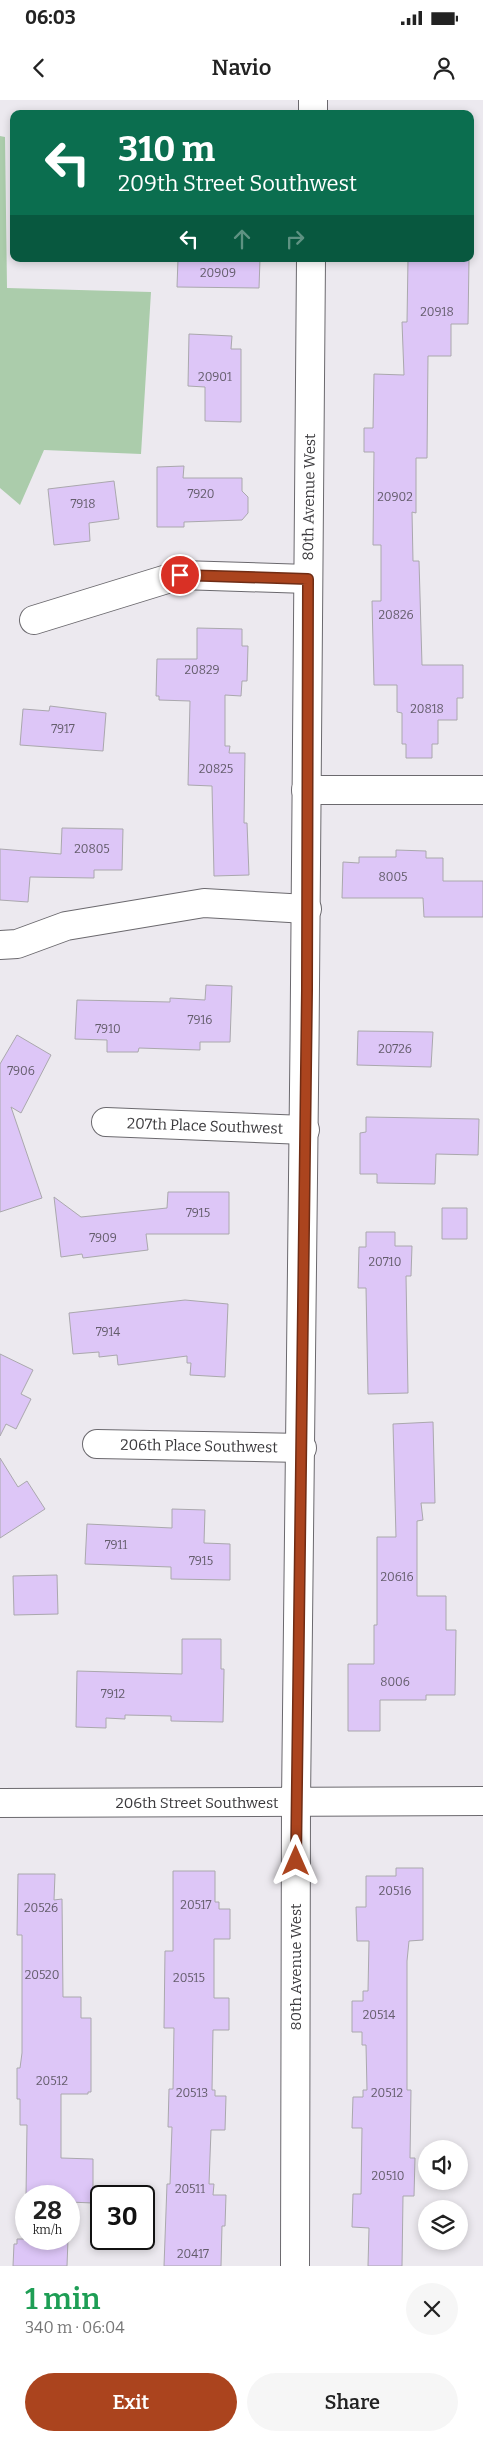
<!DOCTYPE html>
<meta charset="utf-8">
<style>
body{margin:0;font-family:Bitter,serif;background:#f6f6f6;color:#222;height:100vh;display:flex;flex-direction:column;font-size:19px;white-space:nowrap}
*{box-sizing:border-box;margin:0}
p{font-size:16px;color:#767676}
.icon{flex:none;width:28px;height:28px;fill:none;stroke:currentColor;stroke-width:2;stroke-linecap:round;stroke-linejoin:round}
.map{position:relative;height:2166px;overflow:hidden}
.drawer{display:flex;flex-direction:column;background:#fff;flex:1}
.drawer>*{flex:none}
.hud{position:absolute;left:10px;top:10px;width:464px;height:152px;border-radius:10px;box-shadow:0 2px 8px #0003;background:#0b6e4f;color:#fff;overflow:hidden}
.controls{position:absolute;left:418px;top:2040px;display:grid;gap:10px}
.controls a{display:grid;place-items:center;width:50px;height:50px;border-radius:50%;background:#fff;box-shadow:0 2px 8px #0003;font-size:25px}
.speed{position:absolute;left:15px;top:2085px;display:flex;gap:10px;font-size:25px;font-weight:700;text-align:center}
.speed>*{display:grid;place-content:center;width:65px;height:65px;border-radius:50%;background:#fff;box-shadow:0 2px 8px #0003;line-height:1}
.speed small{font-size:12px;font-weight:400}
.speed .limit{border:2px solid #111;border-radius:8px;background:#fff;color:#111}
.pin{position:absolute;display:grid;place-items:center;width:42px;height:42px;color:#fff;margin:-21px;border:2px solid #fff;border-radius:50%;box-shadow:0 1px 5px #0007}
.me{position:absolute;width:55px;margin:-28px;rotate:0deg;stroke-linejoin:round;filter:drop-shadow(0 0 4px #0008)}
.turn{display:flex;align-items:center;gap:18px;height:105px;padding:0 25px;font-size:22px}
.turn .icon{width:65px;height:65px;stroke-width:2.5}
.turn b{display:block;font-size:35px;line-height:42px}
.lanes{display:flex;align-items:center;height:48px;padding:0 25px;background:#0003;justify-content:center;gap:25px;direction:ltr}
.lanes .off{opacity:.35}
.round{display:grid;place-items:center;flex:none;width:52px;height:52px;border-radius:26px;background:#f6f6f6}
.summary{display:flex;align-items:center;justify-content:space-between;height:85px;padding:0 25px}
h1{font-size:30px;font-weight:600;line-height:38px;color:#1e9e55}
.action{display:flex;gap:10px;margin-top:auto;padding:10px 25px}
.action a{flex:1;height:58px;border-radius:30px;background:#ab441e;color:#fff;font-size:20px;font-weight:600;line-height:58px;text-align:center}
.action a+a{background:#f6f6f6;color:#222}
.status{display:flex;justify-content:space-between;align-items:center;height:35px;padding:0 25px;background:#fff;direction:ltr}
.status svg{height:14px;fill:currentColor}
header{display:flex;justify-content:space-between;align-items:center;height:65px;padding:0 25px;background:#fff;font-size:22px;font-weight:600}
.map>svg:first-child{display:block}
</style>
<div class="status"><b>06:03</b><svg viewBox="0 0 49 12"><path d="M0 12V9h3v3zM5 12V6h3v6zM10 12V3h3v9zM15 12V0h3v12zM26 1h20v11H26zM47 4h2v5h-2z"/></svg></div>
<header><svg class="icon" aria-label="back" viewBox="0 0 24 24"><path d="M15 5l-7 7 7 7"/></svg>Navio<svg class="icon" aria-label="person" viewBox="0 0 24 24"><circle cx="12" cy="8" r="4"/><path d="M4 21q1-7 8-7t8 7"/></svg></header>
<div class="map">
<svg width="483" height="2166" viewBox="0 0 483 2166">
<rect width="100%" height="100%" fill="#ece9ef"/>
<path fill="#abccab" d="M0,36L5,37L7,188L151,192L141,354L44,350L20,405L0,388Z"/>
<path fill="#ddc6f7" stroke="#aaa8ad" d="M178,159H260L259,188L177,187Z
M408,159H469L468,224H451V256H428L427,358H416V413L412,412L413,461H419L422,565H463V598H457V620H438V644H432V658H406V644H402V613L397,612V585H374L372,501H381V445H373L374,352H364V328H373L374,274L404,275L402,222H407Z
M189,234L232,236L231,249H241V322L205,321V287L188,286Z
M184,366L183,378H242V391L248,397V413L242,420L184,422V427H157V367Z
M114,381L119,419L89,423L90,441L54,445L48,389Z
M197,528L242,529V546H248L247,581H242L241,596L225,595V646H230L229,653H245L244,723H247L249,775L214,776L212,686L188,685L190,601L159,600V596H156L157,559H197Z
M50,606L106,613L103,651L20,645L23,609L49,611Z
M62,728L123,729L122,770H94V778L30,777L28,802L0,800V749L61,754Z
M396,750L426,751V758H443V781H483V817H424L423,798H342L343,762L359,763V757H396Z
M206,885L232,886L230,942H200V950L139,948L138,952H107V940L75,939L77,900L170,902V898L205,900Z
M358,931L433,932L431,967L357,965Z
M17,935L51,955L21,1013L11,1007L42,1098L0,1112V964Z
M366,1017L479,1019L478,1055L436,1054L435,1084L377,1083V1074H360V1033L366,1032Z
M168,1092H229V1134H146L148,1150L83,1158L82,1154L61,1157L54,1097L81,1117L167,1108Z
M442,1108H467V1139H442Z
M366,1132H395V1146H412L411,1176H406L408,1293L368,1294L366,1188H358L359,1147H366Z
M185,1200L228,1204L225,1277L190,1275L191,1263H187V1256L118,1265L117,1255L99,1257V1252L73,1254L69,1213Z
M0,1254L33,1270L21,1294L31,1299L16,1329L6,1324L0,1336Z
M433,1322L435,1403H421L423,1420L417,1421V1496H446V1530H456L455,1595H426V1600H380V1631H348V1564H374V1525H377V1437H396L393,1324Z
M0,1358L18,1387L27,1381L45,1409L0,1438Z
M172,1409L205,1410L204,1443L230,1444V1480L171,1479V1467L85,1464L87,1424L172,1428Z
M57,1475L58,1514L14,1515L13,1476Z
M182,1539H221V1569H224V1572L223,1622L171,1621V1616L125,1615V1619L106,1618V1628L76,1627L77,1571L182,1574Z
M396,1768H423V1840L409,1841L407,1861V1990H411L410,2058H415L414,2096H403L402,2166H368L369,2128L352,2127L353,2094H361L362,2028H352L353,1997H363V1990H367L366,1945H362V1932H352V1901H363V1891H368L369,1841H357L356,1807H366V1776H396Z
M173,1771H215V1802H219V1809H230V1839H214V1898H229V1930H213L212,1990H215V1996H226L225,2030H211L209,2084H214L213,2095H226L225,2126H222L221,2166H164L167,2084H170L172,2027H168L169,1989H173L174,1928H164L165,1851H173Z
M18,1774H55L54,1800L62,1799L63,1897H81V1918H91V1992H88V1994H61V2058L93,2059V2103L69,2102V2096H26L27,2025H20V1999H17V1968H20L22,1953V1835H17Z
M17,2139H68L67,2166H13L14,2144H17Z"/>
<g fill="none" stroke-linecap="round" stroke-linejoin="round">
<g stroke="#6b696e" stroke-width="30">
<path id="minor" d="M34,520L180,475L308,479
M306,690H483
M0,845L17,844L66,826L204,803L307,809
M106,1022L305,1030
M97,1344L302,1348
M295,2166L296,1702"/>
</g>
<g stroke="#6b696e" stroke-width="30">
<path id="tertiary" d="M313,14V0
M296,1702C304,1188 306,673 311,159
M0,1703L483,1701"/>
</g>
<use href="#minor" stroke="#fff" stroke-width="28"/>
<use href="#tertiary" stroke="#fff" stroke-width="28"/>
</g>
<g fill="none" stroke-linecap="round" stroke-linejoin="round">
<g stroke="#6f2c14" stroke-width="12">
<path id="route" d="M180,475L308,479L307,890L296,1761"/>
</g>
<use href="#route" stroke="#ab441e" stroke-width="9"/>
</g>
<g text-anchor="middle" stroke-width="5" stroke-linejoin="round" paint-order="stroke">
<g font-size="12" fill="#645d6c">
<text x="218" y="177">20909</text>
<text x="437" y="216">20918</text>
<text x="215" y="281">20901</text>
<text x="201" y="398">7920</text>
<text x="395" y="401">20902</text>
<text x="83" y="408">7918</text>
<text x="396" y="519">20826</text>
<text x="202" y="574">20829</text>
<text x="427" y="613">20818</text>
<text x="63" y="633">7917</text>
<text x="216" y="673">20825</text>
<text x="92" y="753">20805</text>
<text x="393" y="781">8005</text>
<text x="200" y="924">7916</text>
<text x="108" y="933">7910</text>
<text x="395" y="953">20726</text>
<text x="21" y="975">7906</text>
<text x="198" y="1117">7915</text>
<text x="103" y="1142">7909</text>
<text x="385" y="1166">20710</text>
<text x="108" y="1236">7914</text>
<text x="116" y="1449">7911</text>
<text x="201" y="1465">7915</text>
<text x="397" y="1481">20616</text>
<text x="395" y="1586">8006</text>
<text x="113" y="1598">7912</text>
<text x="395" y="1795">20516</text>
<text x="196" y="1809">20517</text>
<text x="41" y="1812">20526</text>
<text x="42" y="1879">20520</text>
<text x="189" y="1882">20515</text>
<text x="379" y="1919">20514</text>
<text x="52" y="1985">20512</text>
<text x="192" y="1997">20513</text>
<text x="387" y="1997">20512</text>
<text x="388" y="2080">20510</text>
<text x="190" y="2093">20511</text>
<text x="193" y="2158">20417</text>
</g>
<g font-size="15" fill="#3b3a3d" stroke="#fff">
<text transform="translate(309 397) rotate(-89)" y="5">80th Avenue West</text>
<text transform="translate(205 1026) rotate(2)" y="5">207th Place Southwest</text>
<text transform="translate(199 1346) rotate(1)" y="5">206th Place Southwest</text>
<text x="197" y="1708">206th Street Southwest</text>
<text transform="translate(296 1867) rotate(-90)" y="5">80th Avenue West</text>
</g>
</g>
</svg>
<div class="controls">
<a><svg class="icon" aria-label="sound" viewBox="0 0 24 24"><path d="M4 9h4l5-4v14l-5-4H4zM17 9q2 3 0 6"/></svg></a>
<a><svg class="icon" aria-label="layers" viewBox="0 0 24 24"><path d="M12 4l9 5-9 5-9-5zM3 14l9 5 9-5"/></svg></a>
</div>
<div class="speed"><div>28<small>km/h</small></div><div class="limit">30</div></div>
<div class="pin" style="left:180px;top:475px;background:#d93025"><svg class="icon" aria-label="arrive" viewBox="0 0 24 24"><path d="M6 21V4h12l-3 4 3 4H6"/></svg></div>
<svg class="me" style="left:296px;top:1761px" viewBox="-20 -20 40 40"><path d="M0-17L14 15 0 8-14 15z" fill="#ab441e" stroke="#fff" stroke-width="4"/></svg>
<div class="hud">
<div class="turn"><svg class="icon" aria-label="left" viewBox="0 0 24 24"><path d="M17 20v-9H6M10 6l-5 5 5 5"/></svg><div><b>310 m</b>209th Street Southwest</div></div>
<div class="lanes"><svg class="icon" aria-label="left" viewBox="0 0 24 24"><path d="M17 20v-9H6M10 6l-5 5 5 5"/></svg><svg class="icon off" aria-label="ahead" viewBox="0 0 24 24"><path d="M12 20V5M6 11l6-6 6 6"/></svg><svg class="icon off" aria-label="right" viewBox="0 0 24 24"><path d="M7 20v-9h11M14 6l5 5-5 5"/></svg></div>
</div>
</div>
<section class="drawer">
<div class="summary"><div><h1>1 min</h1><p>340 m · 06:04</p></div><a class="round"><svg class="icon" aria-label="close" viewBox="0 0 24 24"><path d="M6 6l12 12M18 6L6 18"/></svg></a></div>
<div class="action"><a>Exit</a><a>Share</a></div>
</section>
